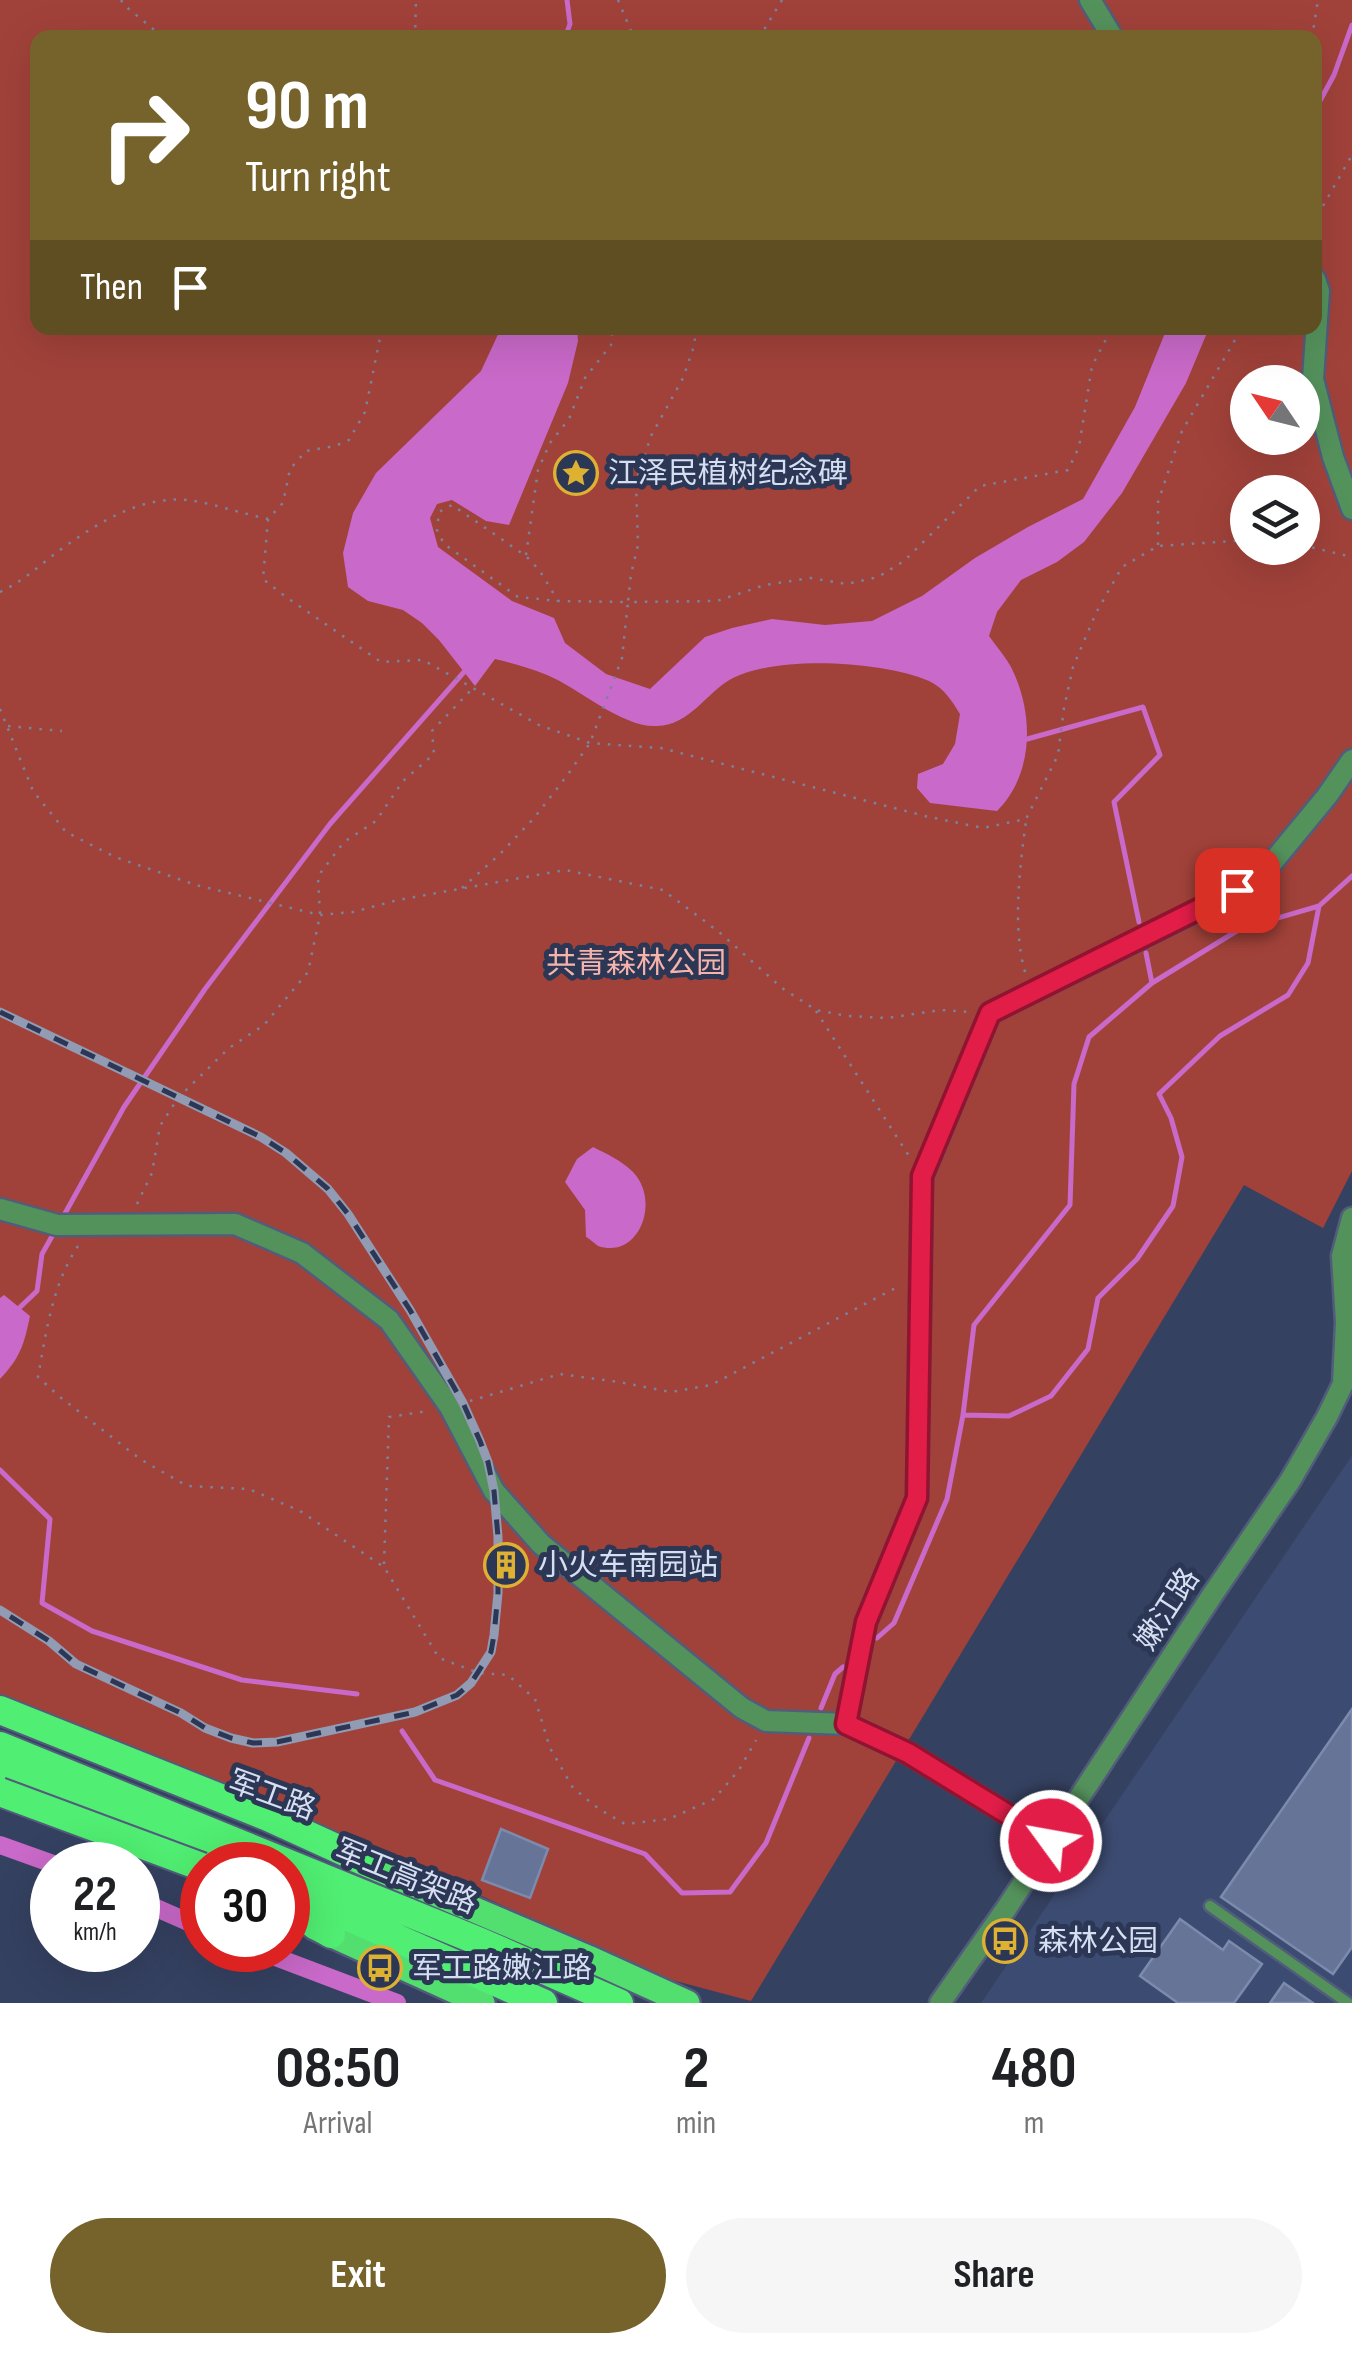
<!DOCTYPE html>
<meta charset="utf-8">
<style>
body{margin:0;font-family:"Sofia Sans Condensed","Noto Sans SC",sans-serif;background:#f6f6f6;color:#202124;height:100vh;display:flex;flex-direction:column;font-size:38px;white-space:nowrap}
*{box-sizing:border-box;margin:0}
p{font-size:32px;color:#757577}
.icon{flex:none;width:55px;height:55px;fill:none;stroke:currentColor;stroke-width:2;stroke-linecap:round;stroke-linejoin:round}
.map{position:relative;height:2003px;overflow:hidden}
.panel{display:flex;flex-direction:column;background:#fff;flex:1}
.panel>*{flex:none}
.top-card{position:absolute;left:30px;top:30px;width:1292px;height:305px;border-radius:20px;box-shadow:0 10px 40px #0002;background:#76622b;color:#fff;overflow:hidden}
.needle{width:65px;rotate:305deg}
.buttons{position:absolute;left:1230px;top:365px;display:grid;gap:20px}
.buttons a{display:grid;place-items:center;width:90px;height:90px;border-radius:50%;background:#fff;box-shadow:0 10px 40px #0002;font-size:50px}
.speed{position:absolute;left:30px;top:1842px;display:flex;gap:20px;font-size:50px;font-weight:700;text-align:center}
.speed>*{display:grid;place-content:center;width:130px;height:130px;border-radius:50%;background:#fff;box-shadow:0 10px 40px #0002;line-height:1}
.speed small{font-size:25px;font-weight:400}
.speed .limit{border:15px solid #d22;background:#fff;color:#111}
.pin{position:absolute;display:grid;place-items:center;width:85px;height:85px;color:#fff;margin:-42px;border-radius:20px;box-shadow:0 5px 15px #0006}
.me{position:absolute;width:110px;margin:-55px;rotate:302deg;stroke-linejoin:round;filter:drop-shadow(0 0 8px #0008)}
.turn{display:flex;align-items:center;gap:35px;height:210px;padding:0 50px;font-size:45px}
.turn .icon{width:130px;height:130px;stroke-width:2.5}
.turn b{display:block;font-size:70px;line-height:85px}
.then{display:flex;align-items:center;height:95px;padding:0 50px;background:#0003;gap:20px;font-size:38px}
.eta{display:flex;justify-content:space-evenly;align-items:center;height:170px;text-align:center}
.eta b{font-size:60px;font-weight:700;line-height:70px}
.cta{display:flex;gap:20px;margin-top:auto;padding:20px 50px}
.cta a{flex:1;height:115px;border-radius:60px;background:#76622b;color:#fff;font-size:40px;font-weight:700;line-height:115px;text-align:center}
.cta a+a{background:#f6f6f6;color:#202124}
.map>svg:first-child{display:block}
</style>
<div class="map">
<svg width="1352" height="2003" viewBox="0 0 1352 2003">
<rect width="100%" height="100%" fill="#354161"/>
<path fill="#3c4b71" d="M1352,1456V2003H981L1351,1457Z"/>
<path fill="#a1423a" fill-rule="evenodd" d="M0,0H1352V1171L1323,1228L1244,1185L751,2001L653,1975L456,1884L158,1759L0,1701ZM38,38H1315V328H38ZM1248,382H1302V438H1248ZM1248,492H1302V548H1248Z"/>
<path fill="#c969c9" d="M501,328H577L578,341L568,383L509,525L486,521L452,500L437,504L430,518L438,547L512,601L554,618L565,643L606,674L650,689L705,637L732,628L772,619L825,625L872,621L922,596L975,558L1028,527L1083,499L1135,407L1167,328H1209L1186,383L1122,493L1084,542L1057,562L1021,580L997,612L989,636C996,646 1006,657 1012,669C1034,714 1034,774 997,811L930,803L917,788L918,774L943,764L955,744L960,714C952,701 944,688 929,681C883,661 778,655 733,678C706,692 691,725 657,726C622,728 579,688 547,675C530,668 512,663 495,659L475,686L439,640L422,623L403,610L368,601L348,587L343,553L353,513L376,473L481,371Z
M593,1147C607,1154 622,1161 633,1172C661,1201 639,1260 598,1246C597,1245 587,1237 586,1237L585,1210L565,1182L577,1159Z
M4,1295L30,1316C24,1345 20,1358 0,1379V1298Z"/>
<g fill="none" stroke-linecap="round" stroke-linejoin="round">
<path stroke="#c969c9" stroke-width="5" d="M565,38L570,24L567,0
M1315,110L1334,75L1352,25
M1020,741L1143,707L1160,755L1114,802L1139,922
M1152,983L1240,929L1319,906
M63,1217L124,1107L205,989L330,824L464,672
M15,1312L37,1291L42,1254L55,1231
M963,1415L1009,1416L1051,1396L1088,1349L1098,1298L1137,1259L1173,1206L1182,1157L1171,1118L1159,1094L1220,1036L1288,995L1308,963L1319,906L1352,876
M0,1470L50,1519L42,1603L92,1631L242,1680L357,1694
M877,1638L894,1623L947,1499L963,1415L974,1325L1070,1205L1074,1084L1089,1037L1152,983L1146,953
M821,1708L835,1674L843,1667
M402,1731L435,1780L645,1854L682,1893L730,1892L766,1843L809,1738"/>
<path stroke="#c969c9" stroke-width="18" d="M0,1845L56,1865
M138,1900L202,1928
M257,1950L397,2003"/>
</g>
<path fill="#667497" stroke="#7c8aae" stroke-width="2.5" d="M1352,1709V1947L1333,1974L1221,1897Z
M501,1829L548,1849L530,1898L482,1880Z
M1180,1919L1223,1950L1229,1941L1262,1964L1234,2003H1178L1140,1976Z
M1284,1983L1313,2003H1270Z"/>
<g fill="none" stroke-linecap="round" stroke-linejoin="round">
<g stroke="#525d7b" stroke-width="15">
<path id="service" d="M1210,1906L1348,2003"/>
</g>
<g stroke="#525d7b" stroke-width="25">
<path id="minor" d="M1090,0L1113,38
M1315,279L1319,291L1313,379L1333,457L1352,509
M0,1209L57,1225L235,1224L302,1253L389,1320L450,1407L494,1491L541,1544L742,1708L766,1721L846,1724L908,1753L1051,1841
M846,1724L866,1622L917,1498L922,1177L990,1013L1257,881L1327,796L1352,760"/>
</g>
<g stroke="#525d7b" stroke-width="25">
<path id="tertiary" d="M940,2003L1006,1909L1211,1597L1290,1481L1327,1417L1343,1384L1346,1322L1342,1256L1352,1218"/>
</g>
<g stroke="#525d7b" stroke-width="30">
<path id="primary" d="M352,1858L588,1958L687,2003
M315,1927L482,2003"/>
</g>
<g stroke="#525d7b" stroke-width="32">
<path id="trunk" d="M0,1710L268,1817L371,1864
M0,1746L483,1943L619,2003
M0,1769L229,1865
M288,1890L543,2003
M288,1909L331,1934"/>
</g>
<path stroke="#79839e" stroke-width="2.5" stroke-dasharray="2.5 8" stroke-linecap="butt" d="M121,0L124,5L164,38
M618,0L634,38
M415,38L416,0
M759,38L782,0
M1312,38L1318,0
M1315,236L1319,213L1352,155
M694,328L695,343L683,378L651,436L636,482L638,545L631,574L628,602L717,601L765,585L810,578L847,584L878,577L904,561L980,486L1068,470L1079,447L1092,366L1112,328
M268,519L263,579L286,597L381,662L423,660L539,725L590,743L661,748L925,816L983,828L1026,819L1058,755L1064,708L1073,667L1096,613L1122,567L1158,546L1248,540
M1158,545V502L1182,431L1242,328
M1302,545L1352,557
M526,555L538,470L550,443L569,419L585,378L611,345L613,328
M0,592C24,581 42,563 64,547C104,519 149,491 200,502C223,507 245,514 268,519L283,503L290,469L306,451L335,446L349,440L365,412L382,328
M0,709L33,791L66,832L115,857L196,885L320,915L353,912L398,900L565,870L663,890L719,932L782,988L816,1010L847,1016L887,1018L941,1010L969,1012
M8,726L62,731
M462,888L500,854L534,818L566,777L590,743L622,658L628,602L558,601L518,597L444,544L437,530L439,512L452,505L526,556L540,571L558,601
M1025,972C1012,927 1020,866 1026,821
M816,1011L909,1156
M137,1204L152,1173L160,1126L178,1098L229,1048L264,1025L308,972L320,915L318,876L344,842L376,821L403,781L434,754L432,731L472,689
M78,1246C52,1285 46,1333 38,1377L60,1397L140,1459L187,1486L249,1489L300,1511L384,1567L439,1658L479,1673L508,1675L535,1699L550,1748L573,1788L599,1809L625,1824L669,1819L714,1799L739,1770L756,1740
M470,1401L560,1374L619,1382L671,1392L711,1385L901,1285
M384,1564L389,1417L428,1411"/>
<use href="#service" stroke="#54925c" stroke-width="10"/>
<use href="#minor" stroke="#54925c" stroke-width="20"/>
<use href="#tertiary" stroke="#54925c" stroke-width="20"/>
<use href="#primary" stroke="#53df6f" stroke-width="25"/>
<use href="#trunk" stroke="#50ee72" stroke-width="28"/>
<g stroke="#919bb4" stroke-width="9">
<path id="rail" d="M0,1012L261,1137L286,1153L328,1189L348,1214L410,1310L463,1403L480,1441L488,1462L494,1491L498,1537V1593L494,1635L491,1652L471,1683L457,1695L415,1712L277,1742L253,1743L231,1738L205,1728L181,1713L76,1664L49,1641L0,1610"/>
</g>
<use href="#rail" stroke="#2b3755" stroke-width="5" stroke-dasharray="15" stroke-linecap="butt"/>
<g stroke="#525d7b" stroke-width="32" stroke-linecap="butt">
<path id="trunk-bridge" d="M0,1792L202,1867"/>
</g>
<use href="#trunk-bridge" stroke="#50ee72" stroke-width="28"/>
</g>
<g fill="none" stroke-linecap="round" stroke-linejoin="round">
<g stroke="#92132f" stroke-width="25">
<path id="route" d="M1051,1841L908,1753L846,1724L866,1622L917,1498L922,1176L990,1013L1237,890"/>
</g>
<use href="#route" stroke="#e11d48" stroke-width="18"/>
</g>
<defs>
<g id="sight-ring" transform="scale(2.25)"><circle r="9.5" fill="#2b3755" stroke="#dfb133" stroke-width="1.5"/><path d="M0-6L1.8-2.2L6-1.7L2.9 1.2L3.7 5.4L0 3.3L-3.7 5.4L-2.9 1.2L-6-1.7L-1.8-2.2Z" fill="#dfb133"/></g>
<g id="building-ring" transform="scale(2.25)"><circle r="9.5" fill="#2b3755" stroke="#dfb133" stroke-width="1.5"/><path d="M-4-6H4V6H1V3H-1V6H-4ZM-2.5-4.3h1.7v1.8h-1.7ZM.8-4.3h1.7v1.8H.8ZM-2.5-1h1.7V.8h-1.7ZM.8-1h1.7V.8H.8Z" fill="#dfb133"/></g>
<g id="bus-ring" transform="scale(2.25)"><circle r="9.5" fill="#2b3755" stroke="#dfb133" stroke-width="1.5"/><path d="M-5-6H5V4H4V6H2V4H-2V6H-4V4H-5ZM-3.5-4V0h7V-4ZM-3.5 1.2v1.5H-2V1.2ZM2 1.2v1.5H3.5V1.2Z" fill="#dfb133"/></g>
</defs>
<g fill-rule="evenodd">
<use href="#sight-ring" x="576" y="473"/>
<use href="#building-ring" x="506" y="1565"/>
<use href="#bus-ring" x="1005" y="1941"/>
<use href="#bus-ring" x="380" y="1968"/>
</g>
<g text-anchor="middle" stroke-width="10" stroke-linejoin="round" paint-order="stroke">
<g font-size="30" fill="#d6def2" stroke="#2b3755" text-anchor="start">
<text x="608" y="483">江泽民植树纪念碑</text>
<text x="538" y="1575">小火车南园站</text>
<text x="1038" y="1951">森林公园</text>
<text x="412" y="1978">军工路嫩江路</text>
</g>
<g font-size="30" fill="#f6b3ab" stroke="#2b3755">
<text x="636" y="973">共青森林公园</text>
</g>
<g font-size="30" fill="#d6def2" stroke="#2b3755">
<text transform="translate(1167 1609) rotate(-57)" y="10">嫩江路</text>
<text transform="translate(272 1795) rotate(20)" y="10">军工路</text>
<text transform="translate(406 1876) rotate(22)" y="10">军工高架路</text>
</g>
</g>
</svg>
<div class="buttons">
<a><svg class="needle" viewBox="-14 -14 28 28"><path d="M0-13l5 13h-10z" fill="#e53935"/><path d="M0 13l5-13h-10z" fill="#757577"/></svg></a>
<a><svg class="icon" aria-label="layers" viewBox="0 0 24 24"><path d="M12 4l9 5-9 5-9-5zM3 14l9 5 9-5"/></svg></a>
</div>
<div class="speed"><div>22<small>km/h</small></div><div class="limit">30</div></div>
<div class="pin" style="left:1237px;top:890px;background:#d93025"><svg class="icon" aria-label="arrive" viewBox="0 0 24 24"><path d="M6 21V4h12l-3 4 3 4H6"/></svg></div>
<svg class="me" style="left:1051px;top:1841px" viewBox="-20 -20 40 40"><circle r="17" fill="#e11d48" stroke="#fff" stroke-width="3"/><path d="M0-11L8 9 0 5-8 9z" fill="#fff"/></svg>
<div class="top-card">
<div class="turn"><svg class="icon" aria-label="right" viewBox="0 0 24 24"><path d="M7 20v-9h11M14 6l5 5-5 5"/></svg><div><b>90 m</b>Turn right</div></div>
<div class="then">Then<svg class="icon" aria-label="arrive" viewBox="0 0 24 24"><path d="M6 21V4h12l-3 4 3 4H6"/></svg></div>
</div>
</div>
<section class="panel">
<div class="eta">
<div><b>08:50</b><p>Arrival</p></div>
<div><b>2</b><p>min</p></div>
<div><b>480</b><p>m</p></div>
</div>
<div class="cta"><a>Exit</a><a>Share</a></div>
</section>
